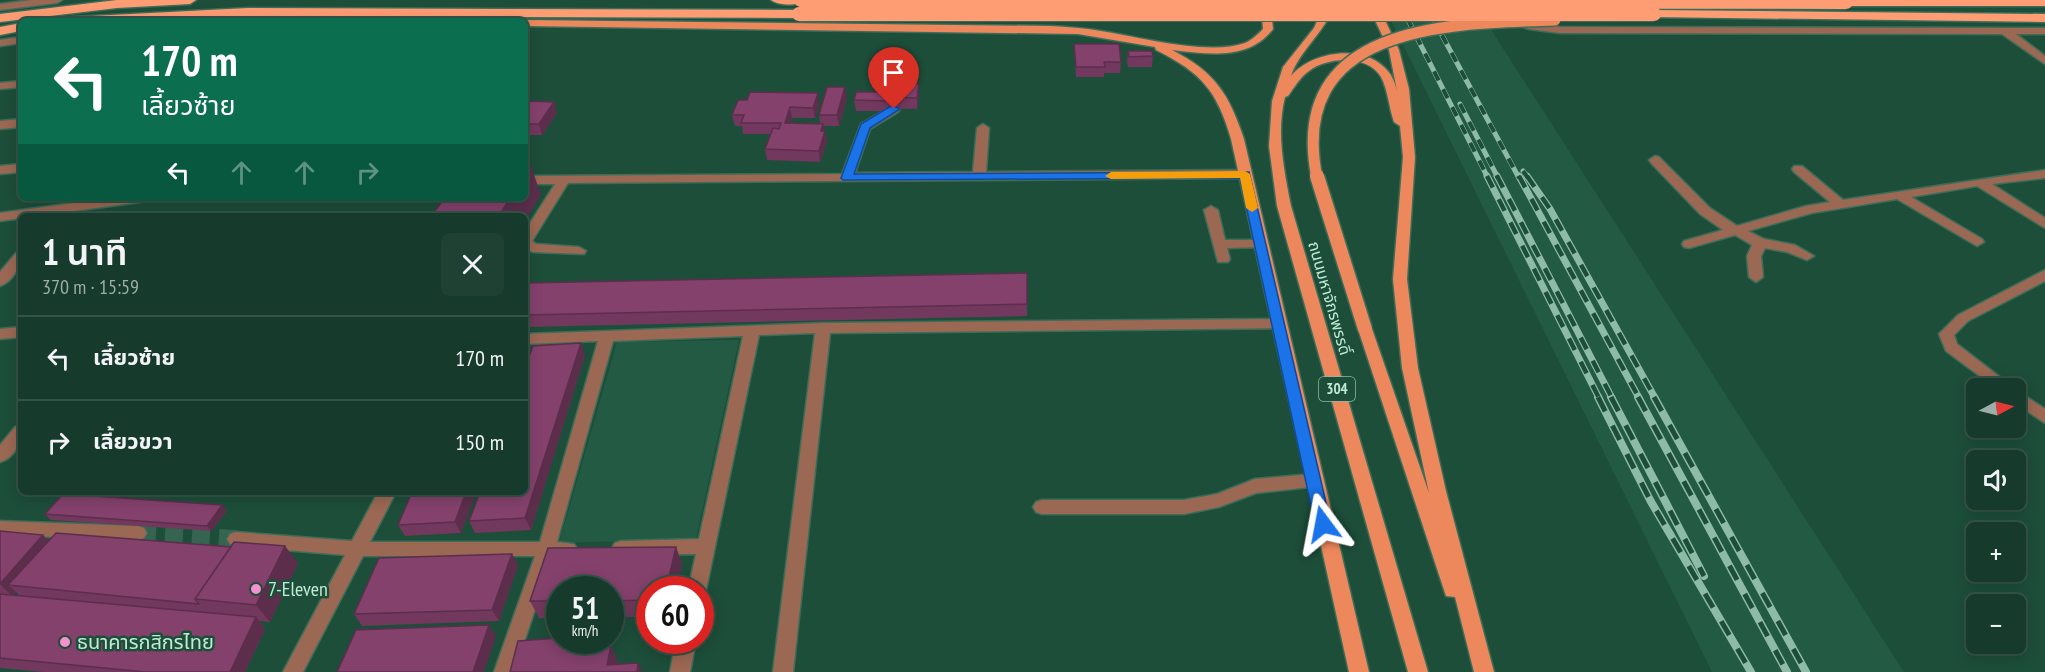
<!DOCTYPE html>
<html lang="th">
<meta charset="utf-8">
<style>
body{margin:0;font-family:"PT Sans Narrow","Noto Sans Thai",sans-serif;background:#1f4134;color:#f1f3f6;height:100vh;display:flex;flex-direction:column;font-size:22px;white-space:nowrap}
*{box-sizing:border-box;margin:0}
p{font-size:20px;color:#9eada9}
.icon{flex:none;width:33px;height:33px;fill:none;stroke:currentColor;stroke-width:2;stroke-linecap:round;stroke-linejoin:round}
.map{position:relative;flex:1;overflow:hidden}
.side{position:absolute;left:18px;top:213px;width:510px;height:282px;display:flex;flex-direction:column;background:#163a2c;border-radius:9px;box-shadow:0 3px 15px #0003,0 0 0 2px #355448}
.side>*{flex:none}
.top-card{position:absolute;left:18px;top:18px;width:510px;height:183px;border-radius:9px;box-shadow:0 3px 15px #0003,0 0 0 2px #355448;background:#0b6e4f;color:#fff;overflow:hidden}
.needle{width:39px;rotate:83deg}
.buttons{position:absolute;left:1966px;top:378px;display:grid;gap:12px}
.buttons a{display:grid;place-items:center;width:60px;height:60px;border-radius:9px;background:#163a2c;box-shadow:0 3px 15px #0003,0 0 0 2px #355448;font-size:30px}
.speed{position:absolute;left:546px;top:576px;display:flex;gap:12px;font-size:30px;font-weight:700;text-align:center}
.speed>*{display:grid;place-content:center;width:78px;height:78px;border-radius:50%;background:#163a2c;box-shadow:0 3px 15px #0003,0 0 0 2px #355448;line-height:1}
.speed small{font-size:15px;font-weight:400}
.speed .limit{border:9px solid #d22;background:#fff;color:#111}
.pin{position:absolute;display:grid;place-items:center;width:51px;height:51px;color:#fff;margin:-62px -26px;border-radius:50% 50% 50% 0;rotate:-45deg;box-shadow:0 0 6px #0007}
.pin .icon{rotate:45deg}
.me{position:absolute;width:66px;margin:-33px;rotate:347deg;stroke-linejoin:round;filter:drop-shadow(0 0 4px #0008)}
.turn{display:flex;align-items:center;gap:21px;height:126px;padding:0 24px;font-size:27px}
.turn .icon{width:78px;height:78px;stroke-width:2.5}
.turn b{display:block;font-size:42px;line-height:51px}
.lanes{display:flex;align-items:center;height:57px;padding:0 24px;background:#0003;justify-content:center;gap:30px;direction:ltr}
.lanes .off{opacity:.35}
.round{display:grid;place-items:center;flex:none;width:63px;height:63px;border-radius:9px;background:#1f4134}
.headline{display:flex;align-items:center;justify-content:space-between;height:102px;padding:0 24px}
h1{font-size:36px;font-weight:600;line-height:45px}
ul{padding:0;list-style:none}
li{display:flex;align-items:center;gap:18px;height:84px;padding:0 24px;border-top:2px solid #355448}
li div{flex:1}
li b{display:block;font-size:22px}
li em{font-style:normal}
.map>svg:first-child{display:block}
</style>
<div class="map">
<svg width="2045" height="672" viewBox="0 0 2045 672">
<rect width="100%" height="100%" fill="#1d4e3a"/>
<path fill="#235a44" d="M1381,0H1472L1904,672H1712Z
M739,340L696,539L559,543L617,342Z"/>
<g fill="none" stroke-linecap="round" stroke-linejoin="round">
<path stroke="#356551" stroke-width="18" stroke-dasharray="18 9" stroke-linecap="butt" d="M138,533L236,539"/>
<g stroke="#3d6d59" stroke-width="3">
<path id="minor" d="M32,0H62L57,3L0,10V4Z
M1512,17L1531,23L1560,27L2045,28V34H2016L2045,56V64L2002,34L1560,33L1529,29L1508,22L1507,20Z
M21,37V43L0,46V40Z
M21,81V87L0,89V83Z
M894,105L900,109L898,112L870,129L855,173L973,172L977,128L983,124L989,128L986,172L1245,170L1251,174L1245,178L568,183L532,241L536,244L579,247L586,251L584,254L533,252L525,249V231L555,184H525V176L842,174L861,124Z
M21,119V127L0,129V121Z
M1655,156L1659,157L1710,208L1737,226L1806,206L1830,202L1794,172L1792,169L1794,166H1802L1843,200L2045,170V178L1992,184L2045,218V228L1977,186L1911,197L1982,239L1984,242L1977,246L1897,199L1812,213L1748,231L1764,239L1795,245L1814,256L1807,260L1787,252L1765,248L1761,256L1763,277L1756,282L1749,277L1747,256L1752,245L1735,235L1689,248L1684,247L1682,244L1684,241L1723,230L1700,214L1651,163L1649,160Z
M21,164V172L0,174V166Z
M111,198H147L140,202L37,216H21V218L0,221V213Z
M1211,206L1218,210L1225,240H1260L1267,244L1265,247L1227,248L1230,259L1228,262H1218L1204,210Z
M21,252C21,265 14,281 0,286V272L16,253Z
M2045,270V281L1968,321L1954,335L1957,344L2014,388H1996L1946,351L1939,334L1958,315Z
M1280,319L1287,324L1285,328L830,333L793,672H773L815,333L759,335L706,590L700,597V590H688L696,554L621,555L615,553L612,548L615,543L621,541L699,539L743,336L613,341L557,542L574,544L577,549L574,554L553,556L514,672H494L535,556H363L303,672H283L345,555L236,546L230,544L227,539L230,534L236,532L352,541L378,492H396L370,542H540L598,341L525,344V334L823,323Z
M21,327V337L0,339V329Z
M2016,390L2045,409V423L2016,404Z
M21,425C21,440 17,457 0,462V445L15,427Z
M1313,474L1319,476L1322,481L1319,486L1256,493L1219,507L1184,514H1042L1036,512L1033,507L1036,502L1042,500H1184L1217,494L1255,479Z
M0,521L138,526L144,528L147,533L144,538L138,540L0,535Z
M676,640H696L690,672H670Z"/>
</g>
<g stroke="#3d6d59" stroke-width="3">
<path id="major" d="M1261,0L1270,2L1273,29C1249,61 1207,54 1172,50C1215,72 1229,94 1244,139L1369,672H1349L1231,139C1217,91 1202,73 1156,50L1155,47L1078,34L525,26V21H521L525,20L1050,26C1067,27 1084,28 1101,31C1140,37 1208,56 1245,43C1252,40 1258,34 1263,29Z
M1326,1L1335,3C1326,32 1300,49 1291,76C1311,52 1360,44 1384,67C1391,73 1395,82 1397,91L1389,50L1367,3L1372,0L1377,3L1399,50L1409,89L1415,157L1407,279L1418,368L1446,491L1494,672H1474L1455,597L1446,596L1444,590L1358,329L1365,324L1372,329L1429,493L1402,368L1393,279L1403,157L1400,126L1394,122C1389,108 1388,90 1381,77C1367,54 1327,57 1309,71C1300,77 1294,88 1288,96L1285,97C1276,133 1284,170 1291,206L1428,672H1408L1277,206L1269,146L1272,101L1283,67L1314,28Z
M485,10L512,19L513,21H498L481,15L480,13Z"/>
</g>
<g stroke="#3d6d59" stroke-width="3">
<path id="highway" d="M117,0H196L190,4L117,8L0,22V14Z
M771,0H807C799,6 779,6 771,0Z
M1841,0H2045V6H1846L1842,5Z
M248,8L799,10L805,14L799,18L248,16L131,21H66L72,17Z
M1654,10L2045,14V22L1650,17L1648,14Z
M21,23V31L0,35V27Z"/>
</g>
<use href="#minor" fill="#9b6853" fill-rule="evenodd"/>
<use href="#major" fill="#ed875c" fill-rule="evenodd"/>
<use href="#highway" fill="#fe9d74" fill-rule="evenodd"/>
<g stroke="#8ebba5" stroke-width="5">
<path id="rail-far2" d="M1398,0L1488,178
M1423,0L1519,178
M1460,104L1498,178
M1523,171L1528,178"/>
</g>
<g stroke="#8ebba5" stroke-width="7">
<path id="rail-far1" d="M1487,176L1599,398
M1497,176L1612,398
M1519,176L1639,398
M1527,176L1550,209L1655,398"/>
</g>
<g stroke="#8ebba5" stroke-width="8">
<path id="rail" d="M1598,397L1650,500L1751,672
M1611,397L1704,576
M1638,397L1787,672
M1654,397L1806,672"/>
</g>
<use href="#rail-far2" stroke="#1d4e3a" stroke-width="4" stroke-dasharray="10" stroke-linecap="butt"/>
<use href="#rail-far1" stroke="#1d4e3a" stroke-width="4.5" stroke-dasharray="13" stroke-linecap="butt"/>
<use href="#rail" stroke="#1d4e3a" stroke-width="5" stroke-dasharray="16" stroke-linecap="butt"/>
<g stroke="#3d6d59" stroke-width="14" stroke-linecap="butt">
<path id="major-bridge-far1" d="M1317,178C1286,24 1450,23 1555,20"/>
</g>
<g stroke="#3d6d59" stroke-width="17" stroke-linecap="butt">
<path id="major-bridge" d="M1317,176L1365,329"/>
</g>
<g stroke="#3d6d59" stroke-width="16" stroke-linecap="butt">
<path id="highway-bridge" d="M801,0L1846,2
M799,14H1654"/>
</g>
<use href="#major-bridge-far1" stroke="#ed875c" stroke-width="11"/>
<use href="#major-bridge" stroke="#ed875c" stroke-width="14"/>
<use href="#highway-bridge" stroke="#fe9d74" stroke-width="14"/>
</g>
<path fill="#72385d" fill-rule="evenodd" d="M1074,44L1121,62L1120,73H1104V77H1076Z
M1128,51L1153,56L1152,67H1128L1127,62Z
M919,95L917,109L887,108L886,111H856L854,100Z
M847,98L839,126H823L827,142L820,162L767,160L765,149L770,134H743L742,126H735L732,115L738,100L819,104L815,118H792L790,124H820L819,115Z
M525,101L557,113L542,135H525Z
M1027,273V316L525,327V283Z
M585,355L531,530L475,533L469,521Z
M412,492H476L461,533L405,536L398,525Z
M227,511L211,531L51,520L45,514Z
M0,531L49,541L298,563L270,622L259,621L265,629L245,672H44L0,668ZM16,592L20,596L13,595Z
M676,547L682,564L676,590H650V617H610V590H560V618H539L530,601L548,548Z
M518,565L499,621L362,626L354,614Z"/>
<path fill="#5c2e4c" d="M919,84V95L917,109V98Z
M845,87L847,98L839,126L837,115Z
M818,93L819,104L815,118L813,108Z
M554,102L557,113L542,135L539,124Z
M790,107L792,118L787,134L785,123Z
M823,124L827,142L820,162L819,151L821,131Z
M531,166L541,195L525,221V216H499L510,198H525V175Z
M581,343L585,355L531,530L525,518Z
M466,492H476L461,533L455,522Z
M222,505L227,511L211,531L207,526Z
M43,535L54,547L8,585L16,592L12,596L0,584Z
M285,546L298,563L270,622L256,605Z
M676,547L682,564L676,590H666Z
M512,554L518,565L499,621L492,610Z
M256,617L265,629L245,672H230Z
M489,625L496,636L484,672H473Z
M577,640H580L586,653L575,648Z
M611,645L618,662L616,672L607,665Z
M638,663L642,672H637Z"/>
<path fill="#84416c" stroke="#5c2e4c" stroke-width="1.5" d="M1074,44H1119L1121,62H1104L1105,67H1076Z
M1128,51H1152L1153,56L1129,57Z
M889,84H919L917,98L886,97L885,101L854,100L856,92H878V89H888Z
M827,87H845L837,115H819Z
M750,92L818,93L813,108L790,107L785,123L823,124L821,131H825L819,151L765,149L773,128L779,129L781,123H741L744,115H732L738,100H747Z
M525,101L554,102L539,124H525Z
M525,166H531L525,175Z
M445,198H510L499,216H431Z
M1027,273V304L525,315V283Z
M581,343L525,518L469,521L480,492H525V367L533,346Z
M412,492H466L455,522L398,525Z
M63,494L222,505L207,526L45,514Z
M0,531L43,535L0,584Z
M56,533L231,547L195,599L199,604L8,585Z
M234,542L285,546L256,605L195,599Z
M676,547L666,590H650V600L610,601V590H560V601H530L548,548Z
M512,554L492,610L354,614L379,558Z
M0,594L256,617L230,672H146L0,658Z
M489,625L473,672H337L356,630Z
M560,638V640H577L575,648L611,645L607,665L638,663L637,672H510L518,641Z"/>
<path fill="#1a73e8" stroke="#114b97" stroke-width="1.5" d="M891,106H894L900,109L870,128L854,174L1249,172L1331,524L1329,528L1323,530L1318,528L1315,524L1240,178L843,180L841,178L861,124Z"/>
<path fill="#f59e0b" d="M1245,171L1250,174L1258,208L1252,212L1246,208L1240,178L1111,179L1105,176L1111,172Z"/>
<g fill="#f690cf" stroke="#1d4e3a" stroke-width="2">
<circle cx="256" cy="589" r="6"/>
<circle cx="65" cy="642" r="6"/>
</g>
<g text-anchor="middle" stroke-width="5" stroke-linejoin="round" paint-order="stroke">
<rect fill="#1d4e3a" stroke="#8ebba6" stroke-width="1.5" x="1319" y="377" width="36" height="24" rx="4.5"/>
<g font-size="15" font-weight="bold" fill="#bfead4">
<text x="1337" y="394">304</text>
</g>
<g font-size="16" fill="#bfead4" stroke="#1d4e3a">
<text transform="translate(1330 298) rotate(74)" y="6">ถนนมหาจักรพรรดิ์</text>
</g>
<g font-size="20" fill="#bfead4" stroke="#1d4e3a" text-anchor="start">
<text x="268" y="596">7-Eleven</text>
<text x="77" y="649">ธนาคารกสิกรไทย</text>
</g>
</g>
</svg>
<div class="buttons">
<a><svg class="needle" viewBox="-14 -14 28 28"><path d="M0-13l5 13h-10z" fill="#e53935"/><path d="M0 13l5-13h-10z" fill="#9eada9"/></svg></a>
<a><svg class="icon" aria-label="sound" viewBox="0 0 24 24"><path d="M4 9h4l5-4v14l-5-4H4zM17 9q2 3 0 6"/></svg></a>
<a>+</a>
<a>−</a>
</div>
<div class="speed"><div>51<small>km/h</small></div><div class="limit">60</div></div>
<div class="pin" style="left:894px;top:109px;background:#d93025"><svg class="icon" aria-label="arrive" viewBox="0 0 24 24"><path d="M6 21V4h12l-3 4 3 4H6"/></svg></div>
<svg class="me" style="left:1323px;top:524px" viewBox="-20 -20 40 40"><path d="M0-17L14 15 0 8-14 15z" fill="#1a73e8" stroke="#fff" stroke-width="4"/></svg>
<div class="top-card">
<div class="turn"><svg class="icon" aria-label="left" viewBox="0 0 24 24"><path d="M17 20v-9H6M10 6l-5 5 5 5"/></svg><div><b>170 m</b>เลี้ยวซ้าย</div></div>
<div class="lanes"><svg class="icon" aria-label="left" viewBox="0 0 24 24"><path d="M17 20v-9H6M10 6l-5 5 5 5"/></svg><svg class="icon off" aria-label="ahead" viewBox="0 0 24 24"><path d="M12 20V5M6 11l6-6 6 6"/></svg><svg class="icon off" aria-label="ahead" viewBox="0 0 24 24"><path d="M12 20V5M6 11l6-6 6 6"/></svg><svg class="icon off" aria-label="right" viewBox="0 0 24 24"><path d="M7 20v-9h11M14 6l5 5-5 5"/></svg></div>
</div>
<section class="side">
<div class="headline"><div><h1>1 นาที</h1><p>370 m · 15:59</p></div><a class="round"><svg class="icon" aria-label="close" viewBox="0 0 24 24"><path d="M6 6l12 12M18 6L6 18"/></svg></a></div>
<ul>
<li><svg class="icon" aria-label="left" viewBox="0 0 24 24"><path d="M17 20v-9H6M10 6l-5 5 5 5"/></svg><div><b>เลี้ยวซ้าย</b></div><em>170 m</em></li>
<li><svg class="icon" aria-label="right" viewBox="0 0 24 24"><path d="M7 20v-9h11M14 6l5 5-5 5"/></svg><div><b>เลี้ยวขวา</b></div><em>150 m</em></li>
</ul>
</section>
</div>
